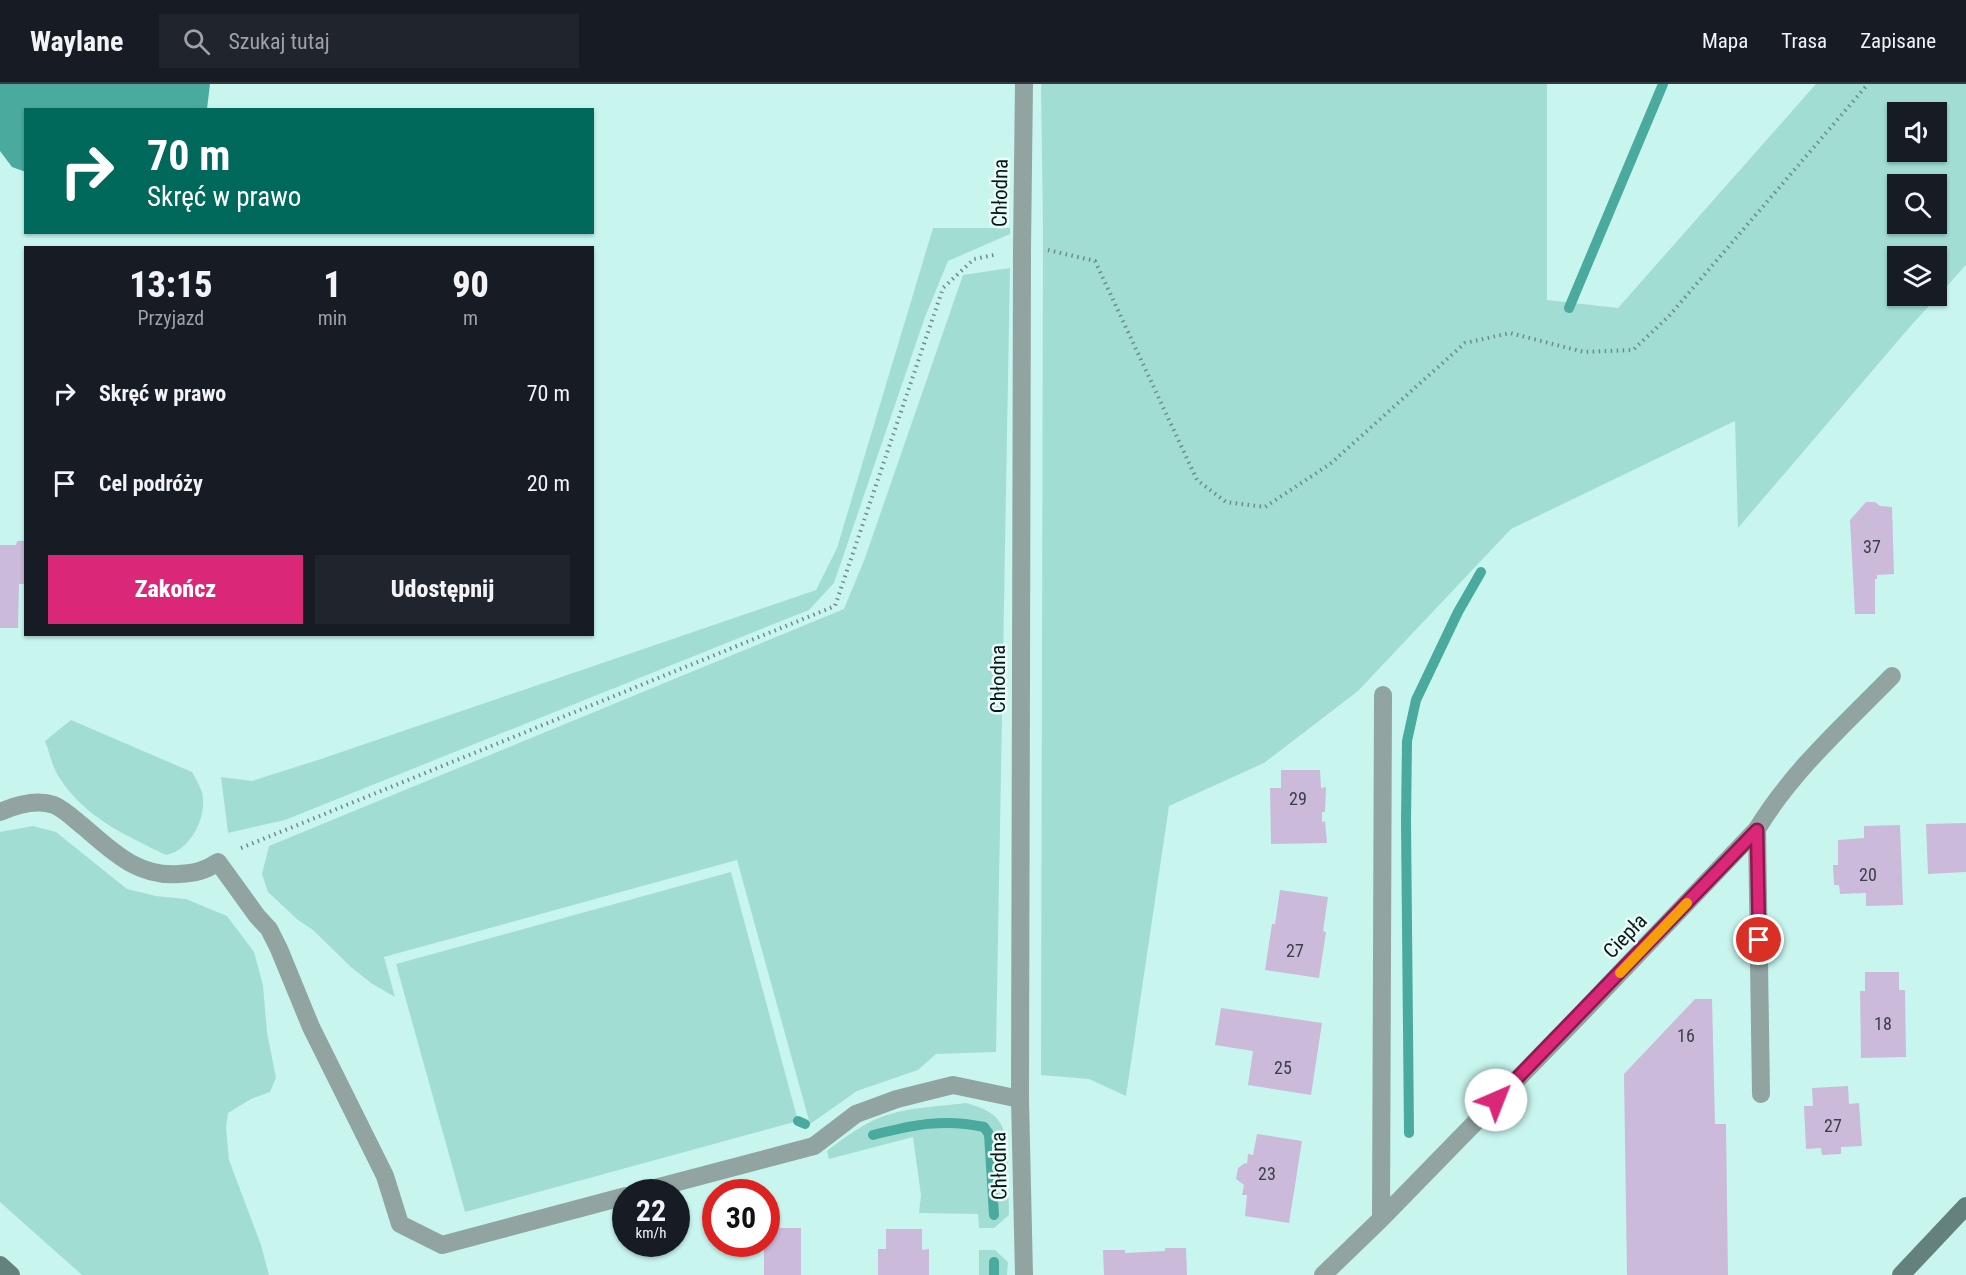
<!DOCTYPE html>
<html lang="pl">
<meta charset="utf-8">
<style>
body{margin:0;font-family:"Roboto Condensed",sans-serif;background:#20242c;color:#f1f3f6;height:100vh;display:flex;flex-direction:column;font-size:22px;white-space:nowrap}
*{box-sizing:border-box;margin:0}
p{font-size:20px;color:#9ea1a6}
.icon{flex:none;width:33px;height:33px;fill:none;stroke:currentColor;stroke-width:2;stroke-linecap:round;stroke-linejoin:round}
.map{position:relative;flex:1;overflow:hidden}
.sheet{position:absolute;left:24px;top:162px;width:570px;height:390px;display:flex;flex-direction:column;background:#171b24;border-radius:0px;box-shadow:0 2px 4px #0004}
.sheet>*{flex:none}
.guide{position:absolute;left:24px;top:24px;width:570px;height:126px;border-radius:0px;box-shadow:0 2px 4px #0004;background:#00695c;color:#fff;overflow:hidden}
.controls{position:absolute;left:1887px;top:18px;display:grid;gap:12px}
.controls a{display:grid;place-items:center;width:60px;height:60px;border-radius:0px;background:#171b24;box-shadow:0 2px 4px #0004;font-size:30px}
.speed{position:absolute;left:612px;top:1095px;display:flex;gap:12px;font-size:30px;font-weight:700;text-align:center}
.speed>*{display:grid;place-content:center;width:78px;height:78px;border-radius:50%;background:#171b24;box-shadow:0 2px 4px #0004;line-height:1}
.speed small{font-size:15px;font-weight:400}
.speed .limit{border:9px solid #d22;background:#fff;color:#111}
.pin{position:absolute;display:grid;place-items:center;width:51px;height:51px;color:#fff;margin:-26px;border:3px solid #fff;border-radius:50%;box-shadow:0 2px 6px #0007}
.me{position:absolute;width:66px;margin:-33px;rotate:44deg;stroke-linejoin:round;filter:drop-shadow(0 0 4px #0008)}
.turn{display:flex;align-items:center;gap:21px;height:126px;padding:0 24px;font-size:27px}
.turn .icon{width:78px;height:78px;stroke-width:2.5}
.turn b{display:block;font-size:42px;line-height:51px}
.eta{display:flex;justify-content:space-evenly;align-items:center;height:102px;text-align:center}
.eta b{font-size:36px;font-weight:800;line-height:42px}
.primary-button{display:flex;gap:12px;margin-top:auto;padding:12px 24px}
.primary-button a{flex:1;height:69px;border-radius:0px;background:#db2777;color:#fff;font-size:24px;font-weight:800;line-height:69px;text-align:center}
.primary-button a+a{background:#20242c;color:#f1f3f6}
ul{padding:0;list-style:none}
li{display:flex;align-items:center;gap:18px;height:90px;padding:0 24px}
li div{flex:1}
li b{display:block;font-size:22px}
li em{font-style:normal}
header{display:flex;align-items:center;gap:36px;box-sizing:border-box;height:84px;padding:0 30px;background:#171b24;border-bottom:2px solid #363941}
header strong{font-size:28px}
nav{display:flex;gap:33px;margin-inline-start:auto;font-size:21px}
.search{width:420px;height:54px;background:#20242c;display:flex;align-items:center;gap:15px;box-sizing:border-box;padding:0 21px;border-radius:0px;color:#9ea1a6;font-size:22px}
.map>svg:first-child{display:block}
</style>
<header>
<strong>Waylane</strong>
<div class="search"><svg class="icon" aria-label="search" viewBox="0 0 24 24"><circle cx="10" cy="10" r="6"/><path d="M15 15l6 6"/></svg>Szukaj tutaj</div>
<nav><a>Mapa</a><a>Trasa</a><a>Zapisane</a></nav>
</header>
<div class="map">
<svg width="1966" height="1191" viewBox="0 0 1966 1191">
<rect width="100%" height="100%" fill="#c8f6ef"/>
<path fill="#a2ddd4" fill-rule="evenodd" d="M1041,0H1547V216L1618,224L1816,0H1966V181L1908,245L1738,444L1735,337L1511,445L1358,607L1264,679L1169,722L1126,1012L1089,995L1041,991L1043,144ZM1898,28H1936V68H1898ZM1898,100H1936V140H1898ZM1898,172H1936V212H1898Z
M933,144H1010V150L948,177L925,233L834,499L809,526L285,736L228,749L221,693L252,697L318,676L816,506L837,464Z
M1010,184L996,968L936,970L918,986L857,1007L810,1040L737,776L384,873L395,913L371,899L352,884L313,846L298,836L268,808L262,790L269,762L844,525L865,474L963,191Z
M71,636L192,688C196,696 203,706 203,715C205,737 189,767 166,771C127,752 86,734 61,696C53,686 50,670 45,657Z
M33,742L56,748L127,805L156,812L186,815L227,832L254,868L263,901L267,948L276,994L270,1008L251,1015L228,1029L226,1044L229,1076L261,1161L269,1191H82L0,1118V748Z
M731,788L798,1037L465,1128L396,880Z
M966,1019C1006,1029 1007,1047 1008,1083C1008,1099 1009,1115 1009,1131L994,1144H979L978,1130L919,1129L921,1111L913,1053L829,1075L827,1067C841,1056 857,1044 874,1036C902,1023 936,1023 966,1019Z
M979,1166H995L1008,1178L1007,1191H979Z"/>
<path fill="#4aaa9e" d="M0,0H210L207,25L26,26V88L12,83L0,67Z"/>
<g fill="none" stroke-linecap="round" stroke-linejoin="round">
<path stroke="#4aaa9e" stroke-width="10" d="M1569,224L1663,0
M798,1037L805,1040
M1409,1049L1406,738L1407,657L1416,616L1458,528L1481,488
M873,1051C912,1041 944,1034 984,1043L989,1050L994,1131
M994,1191V1178"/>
</g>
<path fill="#cbbada" d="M1866,418H1875L1880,422L1892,423L1894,490L1877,491V495H1875V530H1855L1850,436Z
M17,457H26V500H19L18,544H0V461H16Z
M1281,686H1320L1321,704L1326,703L1325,728H1322V738L1325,737L1327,759L1271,760L1270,704H1281Z
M1966,739V788L1928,790L1926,740Z
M1900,741L1903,821L1866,822V809L1840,810L1839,801H1834L1833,781H1838V756L1864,754V742Z
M1280,806L1328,813L1323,847L1326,848L1319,894L1265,886L1272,840H1275Z
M1865,888H1899V906H1905L1906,973L1861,974L1860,907H1865Z
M1695,915H1712L1715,1040H1726L1728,1191H1627L1624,990Z
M1221,924L1322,939L1311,1011L1248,1001L1253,967L1215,961Z
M1848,1002L1849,1020L1859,1019L1862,1062L1841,1063V1070L1822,1071L1821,1064L1806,1065L1804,1022H1813L1812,1004Z
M1257,1050L1302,1057L1289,1139L1245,1132L1247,1111H1242L1244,1101L1236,1095L1238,1084L1245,1079L1247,1080L1248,1070L1253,1071Z
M766,1144H801V1191H764V1160H766Z
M886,1145H922V1166L929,1165V1191H878V1165H886Z
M1165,1164H1186L1187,1191H1104L1103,1166H1125V1169L1165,1167Z"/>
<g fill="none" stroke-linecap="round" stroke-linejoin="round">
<path stroke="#6c8c87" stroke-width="4" stroke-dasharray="1.5 4.5" stroke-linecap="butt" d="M1048,166L1095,177L1197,396L1226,418L1265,423L1330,380L1465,259L1510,249L1584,268L1633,266L1669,232L1868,0
M241,764L835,522L943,204L974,175L994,171"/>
<path stroke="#91a4a1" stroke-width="18" d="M0,728C16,721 36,715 54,721C64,725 75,736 84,743C113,768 138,793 179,790C195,789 205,787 218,778L257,832L269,845L279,865L311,943L385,1092L400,1140L442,1161L626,1112
M1757,745L1761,1010
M640,1108L814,1062L856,1030L897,1015L953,1001L1020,1015"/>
<path stroke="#91a4a1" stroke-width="18" d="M1381,1135L1579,932L1757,745C1793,686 1844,641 1892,592
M1024,1191L1020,1015L1022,165L1024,0
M1323,1191L1381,1135L1383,611"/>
<path stroke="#65817d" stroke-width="18" d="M0,1181L11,1191
M1901,1191L1966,1122"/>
</g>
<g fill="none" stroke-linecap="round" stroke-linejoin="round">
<g stroke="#8e194d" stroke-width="15">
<path id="route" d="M1496,1016L1757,746L1759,856"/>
</g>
<use href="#route" stroke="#db2777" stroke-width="10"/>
<path stroke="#f59e0b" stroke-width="10" d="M1620,889L1687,819"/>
</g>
<g text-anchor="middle" stroke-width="5" stroke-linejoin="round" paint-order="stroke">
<g font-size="18" fill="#394148">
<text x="1872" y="469">37</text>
<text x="1298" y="721">29</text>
<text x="1868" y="797">20</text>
<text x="1295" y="873">27</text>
<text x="1883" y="946">18</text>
<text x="1686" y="958">16</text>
<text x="1283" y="990">25</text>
<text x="1833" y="1048">27</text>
<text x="1267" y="1096">23</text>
</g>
<g font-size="21" fill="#081917" stroke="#ebfdfa">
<text transform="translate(1000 109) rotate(-89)" y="7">Chłodna</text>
<text transform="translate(998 595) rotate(-90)" y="7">Chłodna</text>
<text transform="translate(1625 852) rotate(-46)" y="7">Ciepła</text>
<text transform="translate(999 1082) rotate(-91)" y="7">Chłodna</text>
</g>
</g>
</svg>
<div class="controls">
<a><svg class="icon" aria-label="sound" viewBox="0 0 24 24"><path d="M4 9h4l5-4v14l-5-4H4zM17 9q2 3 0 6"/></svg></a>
<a><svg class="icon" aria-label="search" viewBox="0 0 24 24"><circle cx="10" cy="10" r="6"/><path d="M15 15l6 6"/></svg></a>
<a><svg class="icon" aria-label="layers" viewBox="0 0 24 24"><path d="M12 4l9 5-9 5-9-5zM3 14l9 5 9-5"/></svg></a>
</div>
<div class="speed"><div>22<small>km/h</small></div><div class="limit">30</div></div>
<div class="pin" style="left:1759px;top:856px;background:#d93025"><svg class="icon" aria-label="arrive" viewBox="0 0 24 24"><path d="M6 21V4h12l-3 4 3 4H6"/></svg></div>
<svg class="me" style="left:1496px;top:1016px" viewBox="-20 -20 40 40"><circle r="19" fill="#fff"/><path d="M0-13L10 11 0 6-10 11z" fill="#db2777"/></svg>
<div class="guide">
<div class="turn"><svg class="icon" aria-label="right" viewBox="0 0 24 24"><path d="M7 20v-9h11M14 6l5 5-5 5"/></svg><div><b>70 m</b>Skręć w prawo</div></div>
</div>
<section class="sheet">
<div class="eta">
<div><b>13:15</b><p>Przyjazd</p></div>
<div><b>1</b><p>min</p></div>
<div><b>90</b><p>m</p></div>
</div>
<ul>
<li><svg class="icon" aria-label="right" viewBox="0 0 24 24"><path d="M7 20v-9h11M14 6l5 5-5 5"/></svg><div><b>Skręć w prawo</b></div><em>70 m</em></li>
<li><svg class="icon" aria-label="arrive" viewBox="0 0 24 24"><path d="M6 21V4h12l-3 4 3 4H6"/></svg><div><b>Cel podróży</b></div><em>20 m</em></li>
</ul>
<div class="primary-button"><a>Zakończ</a><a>Udostępnij</a></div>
</section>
</div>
